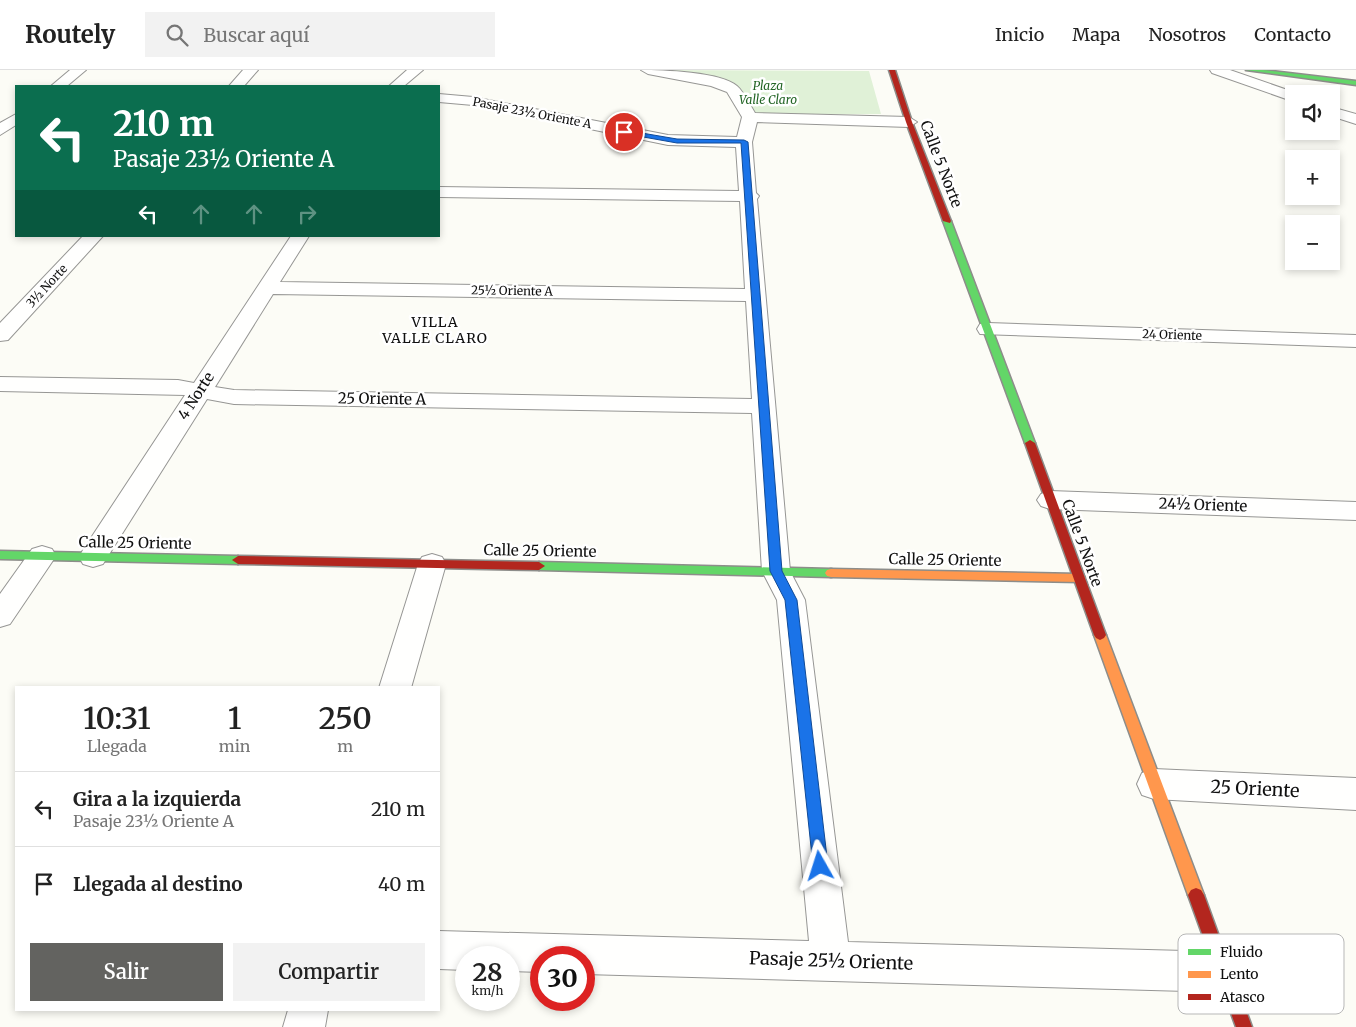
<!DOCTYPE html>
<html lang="es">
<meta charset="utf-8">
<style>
body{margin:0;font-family:Merriweather,serif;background:#f2f2f2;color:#222;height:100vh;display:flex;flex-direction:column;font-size:19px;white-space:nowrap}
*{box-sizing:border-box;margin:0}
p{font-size:16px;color:#767676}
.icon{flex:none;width:28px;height:28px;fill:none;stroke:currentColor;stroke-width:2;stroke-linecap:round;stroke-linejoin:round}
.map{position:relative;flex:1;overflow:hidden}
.side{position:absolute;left:15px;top:616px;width:425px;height:325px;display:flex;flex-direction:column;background:#fff;border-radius:0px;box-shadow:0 2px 8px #0003}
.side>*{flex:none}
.guide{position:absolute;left:15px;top:15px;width:425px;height:152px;border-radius:0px;box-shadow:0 2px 8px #0003;background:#0b6e4f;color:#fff;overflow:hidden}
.controls{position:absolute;left:1285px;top:15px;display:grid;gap:10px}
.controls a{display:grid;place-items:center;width:55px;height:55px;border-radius:0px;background:#fff;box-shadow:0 2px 8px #0003;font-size:25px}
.speed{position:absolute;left:455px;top:876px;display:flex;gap:10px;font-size:25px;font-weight:700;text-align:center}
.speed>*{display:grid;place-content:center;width:65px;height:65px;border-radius:50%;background:#fff;box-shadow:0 2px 8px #0003;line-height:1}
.speed small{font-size:12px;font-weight:400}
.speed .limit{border:8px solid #d22;background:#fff;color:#111}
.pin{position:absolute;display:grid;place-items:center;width:42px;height:42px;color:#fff;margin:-21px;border:2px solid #fff;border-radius:50%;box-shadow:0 1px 5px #0007}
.me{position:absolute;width:55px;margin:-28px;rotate:354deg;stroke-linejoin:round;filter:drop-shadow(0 0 4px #0008)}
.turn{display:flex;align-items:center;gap:18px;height:105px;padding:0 15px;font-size:22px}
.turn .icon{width:65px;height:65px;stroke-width:2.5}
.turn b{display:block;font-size:35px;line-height:42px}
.lanes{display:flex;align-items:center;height:48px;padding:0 15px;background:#0003;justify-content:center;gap:25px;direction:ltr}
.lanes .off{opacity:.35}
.eta{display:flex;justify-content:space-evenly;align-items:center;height:85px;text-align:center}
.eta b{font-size:30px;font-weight:600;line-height:35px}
.cta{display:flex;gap:10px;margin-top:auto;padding:10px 15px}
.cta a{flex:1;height:58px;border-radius:0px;background:#636360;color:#fff;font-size:20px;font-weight:600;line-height:58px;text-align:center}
.cta a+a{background:#f2f2f2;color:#222}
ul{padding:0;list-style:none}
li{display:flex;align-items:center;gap:15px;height:75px;padding:0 15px;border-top:1px solid #e0e0e0}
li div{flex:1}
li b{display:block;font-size:19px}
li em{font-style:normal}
header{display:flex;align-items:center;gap:30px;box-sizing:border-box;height:70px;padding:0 25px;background:#fff;border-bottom:1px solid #e0e0e0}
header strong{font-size:24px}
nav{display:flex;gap:28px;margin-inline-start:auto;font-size:18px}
.search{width:350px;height:45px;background:#f2f2f2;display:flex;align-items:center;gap:12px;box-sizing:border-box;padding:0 18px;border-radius:0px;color:#767676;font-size:19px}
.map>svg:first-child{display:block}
</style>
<header>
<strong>Routely</strong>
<div class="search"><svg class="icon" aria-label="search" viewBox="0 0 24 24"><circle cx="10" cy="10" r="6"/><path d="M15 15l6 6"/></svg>Buscar aquí</div>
<nav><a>Inicio</a><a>Mapa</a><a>Nosotros</a><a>Contacto</a></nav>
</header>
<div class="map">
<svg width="1356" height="957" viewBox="0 0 1356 957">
<rect width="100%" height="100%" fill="#fcfcf6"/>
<path fill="#e0f1d7" d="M655,0L869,1L881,44L749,45L743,25L682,5Z"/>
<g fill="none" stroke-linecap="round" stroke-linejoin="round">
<g stroke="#969694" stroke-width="2">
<path id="street" d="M70,0H86L67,16H51Z
M243,0H258L244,16H229Z
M407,0H423L404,16H389Z
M641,0C663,0 721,2 737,16C744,22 750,35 755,43L909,47L917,52L909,57L757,52L752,72L756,123L759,126L757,129L790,501L805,530L848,872L1223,882L1237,888L1243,902L1237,916L1223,922L584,904V888H541V902L509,901V888H466V900L439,899V861L809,871L777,530L762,501L752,343L234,334L207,329L103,494L93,497L83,494L79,487L83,480L185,325L0,321V307L178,310L194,313L291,166H309L280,212L745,219L740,131L439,127V117L739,121L736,77L668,75L473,35L439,32V24L473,27L668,65L737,67L742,47L727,22L711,16L648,4ZM273,224L746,231L752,329L234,320L215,317Z
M1210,0H1230L1299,24H1294V31L1289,30L1212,3Z
M1331,37L1356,44V54L1331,46Z
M16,44V55L0,65V53Z
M83,166H103L8,270L0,271V253Z
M988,253L1356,265V277L980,264L977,259L980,254Z
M1050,421L1356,432V450L1050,439L1041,436L1037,430L1041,424Z
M42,476L52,479L56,486L10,554L0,557V524L32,479Z
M432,484L442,487L446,494L411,618H379L418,494L422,487Z
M1154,699L1356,708V740L1154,729L1142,725L1137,714L1142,703Z
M288,940H328L325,957H283Z"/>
</g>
<g stroke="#8d8d8a" stroke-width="3">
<path id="fast" d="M1246,0H1263L1356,11V15Z
M944,149L951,151L1035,373L1034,375L1030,376L1025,373L943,151Z
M0,481L238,486L244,490L238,494L0,489Z
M539,492L831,499L835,500L837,503L835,506L831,507L539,500L533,496Z"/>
</g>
<g stroke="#8d8d8a" stroke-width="3">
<path id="slow" d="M831,499L1079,504L1083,505L1085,508L1083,511L1079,512L831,507L827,506L825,503L827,500Z
M1100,560L1104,562L1106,565L1204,825L1201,830L1196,832L1191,830L1188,825L1094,565L1096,562Z"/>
</g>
<g stroke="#8d8d8a" stroke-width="3">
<path id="jam" d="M889,0H895L912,52L951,151L950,153L943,151L906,52Z
M1030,370L1035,373L1106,565L1104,568L1100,570L1096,568L1094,565L1025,373Z
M238,486L539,492L545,496L539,500L238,494L232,490Z
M1196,818L1201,820L1204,825L1252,957H1236L1188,825L1191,820Z"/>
</g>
<use href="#street" fill="#fffffe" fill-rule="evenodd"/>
<use href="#fast" fill="#63d668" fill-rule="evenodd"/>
<use href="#slow" fill="#ff974d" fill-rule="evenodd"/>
<use href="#jam" fill="#b3261e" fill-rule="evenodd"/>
</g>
<path fill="#1a73e8" stroke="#114b97" d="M624,60L677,69L744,70L748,72L782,501L797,530L828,796L825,801L820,803L815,801L813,796L785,530L770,501L741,73H677L621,63Z"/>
<g text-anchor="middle" stroke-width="5" stroke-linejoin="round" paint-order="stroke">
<g font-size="12" font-style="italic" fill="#236525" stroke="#fff">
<text x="768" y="20">Plaza<tspan x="768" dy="14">Valle Claro</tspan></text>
</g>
<g font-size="12" fill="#101010" stroke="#fff">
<text transform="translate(532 43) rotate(11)" y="4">Pasaje 23½ Oriente A</text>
<text transform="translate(47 216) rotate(-47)" y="4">3½ Norte</text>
<text transform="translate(512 221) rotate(1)" y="4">25½ Oriente A</text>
<text transform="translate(1172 265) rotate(2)" y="4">24 Oriente</text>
</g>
<g font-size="14" letter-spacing="1" fill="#101010" stroke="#fff">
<text x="435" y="257">VILLA<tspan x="435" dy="16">VALLE CLARO</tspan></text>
</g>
<g font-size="15" fill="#101010" stroke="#fff">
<text transform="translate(941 94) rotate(69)" y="5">Calle 5 Norte</text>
<text transform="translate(196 326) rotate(-57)" y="5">4 Norte</text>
<text transform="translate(382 329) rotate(1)" y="5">25 Oriente A</text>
<text transform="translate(1203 435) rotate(2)" y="5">24½ Oriente</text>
<text transform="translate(135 473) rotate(1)" y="5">Calle 25 Oriente</text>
<text transform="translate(1082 473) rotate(70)" y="5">Calle 5 Norte</text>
<text transform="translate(540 481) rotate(1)" y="5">Calle 25 Oriente</text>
<text transform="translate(945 490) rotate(1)" y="5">Calle 25 Oriente</text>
</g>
<g font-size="18" fill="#101010" stroke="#fff">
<text transform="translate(1255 719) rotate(3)" y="6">25 Oriente</text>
<text transform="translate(831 891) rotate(2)" y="6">Pasaje 25½ Oriente</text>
</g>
</g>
<rect x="1178" y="864" width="166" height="80" rx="8" fill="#fff" stroke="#b7b7b7" stroke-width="1"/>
<rect x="1188" y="879" width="23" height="6" fill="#63d668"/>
<rect x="1188" y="901" width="23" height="7" fill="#ff974d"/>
<rect x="1188" y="924" width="23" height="6" fill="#b3261e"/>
<g font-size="14" fill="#101010">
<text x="1220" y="887">Fluido</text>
<text x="1220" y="909">Lento</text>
<text x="1220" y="932">Atasco</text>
</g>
</svg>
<div class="controls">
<a><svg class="icon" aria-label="sound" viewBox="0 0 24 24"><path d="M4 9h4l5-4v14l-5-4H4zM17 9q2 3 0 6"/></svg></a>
<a>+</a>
<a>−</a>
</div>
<div class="speed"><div>28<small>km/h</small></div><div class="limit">30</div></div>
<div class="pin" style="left:624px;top:62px;background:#d93025"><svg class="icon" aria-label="arrive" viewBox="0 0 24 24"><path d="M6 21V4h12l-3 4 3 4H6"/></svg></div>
<svg class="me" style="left:820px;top:796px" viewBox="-20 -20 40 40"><path d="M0-17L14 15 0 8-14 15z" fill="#1a73e8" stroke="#fff" stroke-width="4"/></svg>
<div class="guide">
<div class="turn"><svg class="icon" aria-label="left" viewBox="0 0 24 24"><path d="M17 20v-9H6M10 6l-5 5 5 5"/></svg><div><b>210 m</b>Pasaje 23½ Oriente A</div></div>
<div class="lanes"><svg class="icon" aria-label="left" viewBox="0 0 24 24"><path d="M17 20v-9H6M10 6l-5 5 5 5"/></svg><svg class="icon off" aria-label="ahead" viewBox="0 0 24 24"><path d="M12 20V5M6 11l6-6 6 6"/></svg><svg class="icon off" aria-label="ahead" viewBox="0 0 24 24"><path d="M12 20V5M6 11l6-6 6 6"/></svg><svg class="icon off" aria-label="right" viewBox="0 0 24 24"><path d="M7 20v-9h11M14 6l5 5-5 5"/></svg></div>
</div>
<section class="side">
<div class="eta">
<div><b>10:31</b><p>Llegada</p></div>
<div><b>1</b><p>min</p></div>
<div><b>250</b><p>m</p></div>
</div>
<ul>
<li><svg class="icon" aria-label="left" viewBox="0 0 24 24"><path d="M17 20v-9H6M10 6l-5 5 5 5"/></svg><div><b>Gira a la izquierda</b><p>Pasaje 23½ Oriente A</p></div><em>210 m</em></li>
<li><svg class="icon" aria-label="arrive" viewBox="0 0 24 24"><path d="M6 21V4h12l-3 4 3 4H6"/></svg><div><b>Llegada al destino</b></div><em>40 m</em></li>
</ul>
<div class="cta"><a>Salir</a><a>Compartir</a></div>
</section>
</div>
